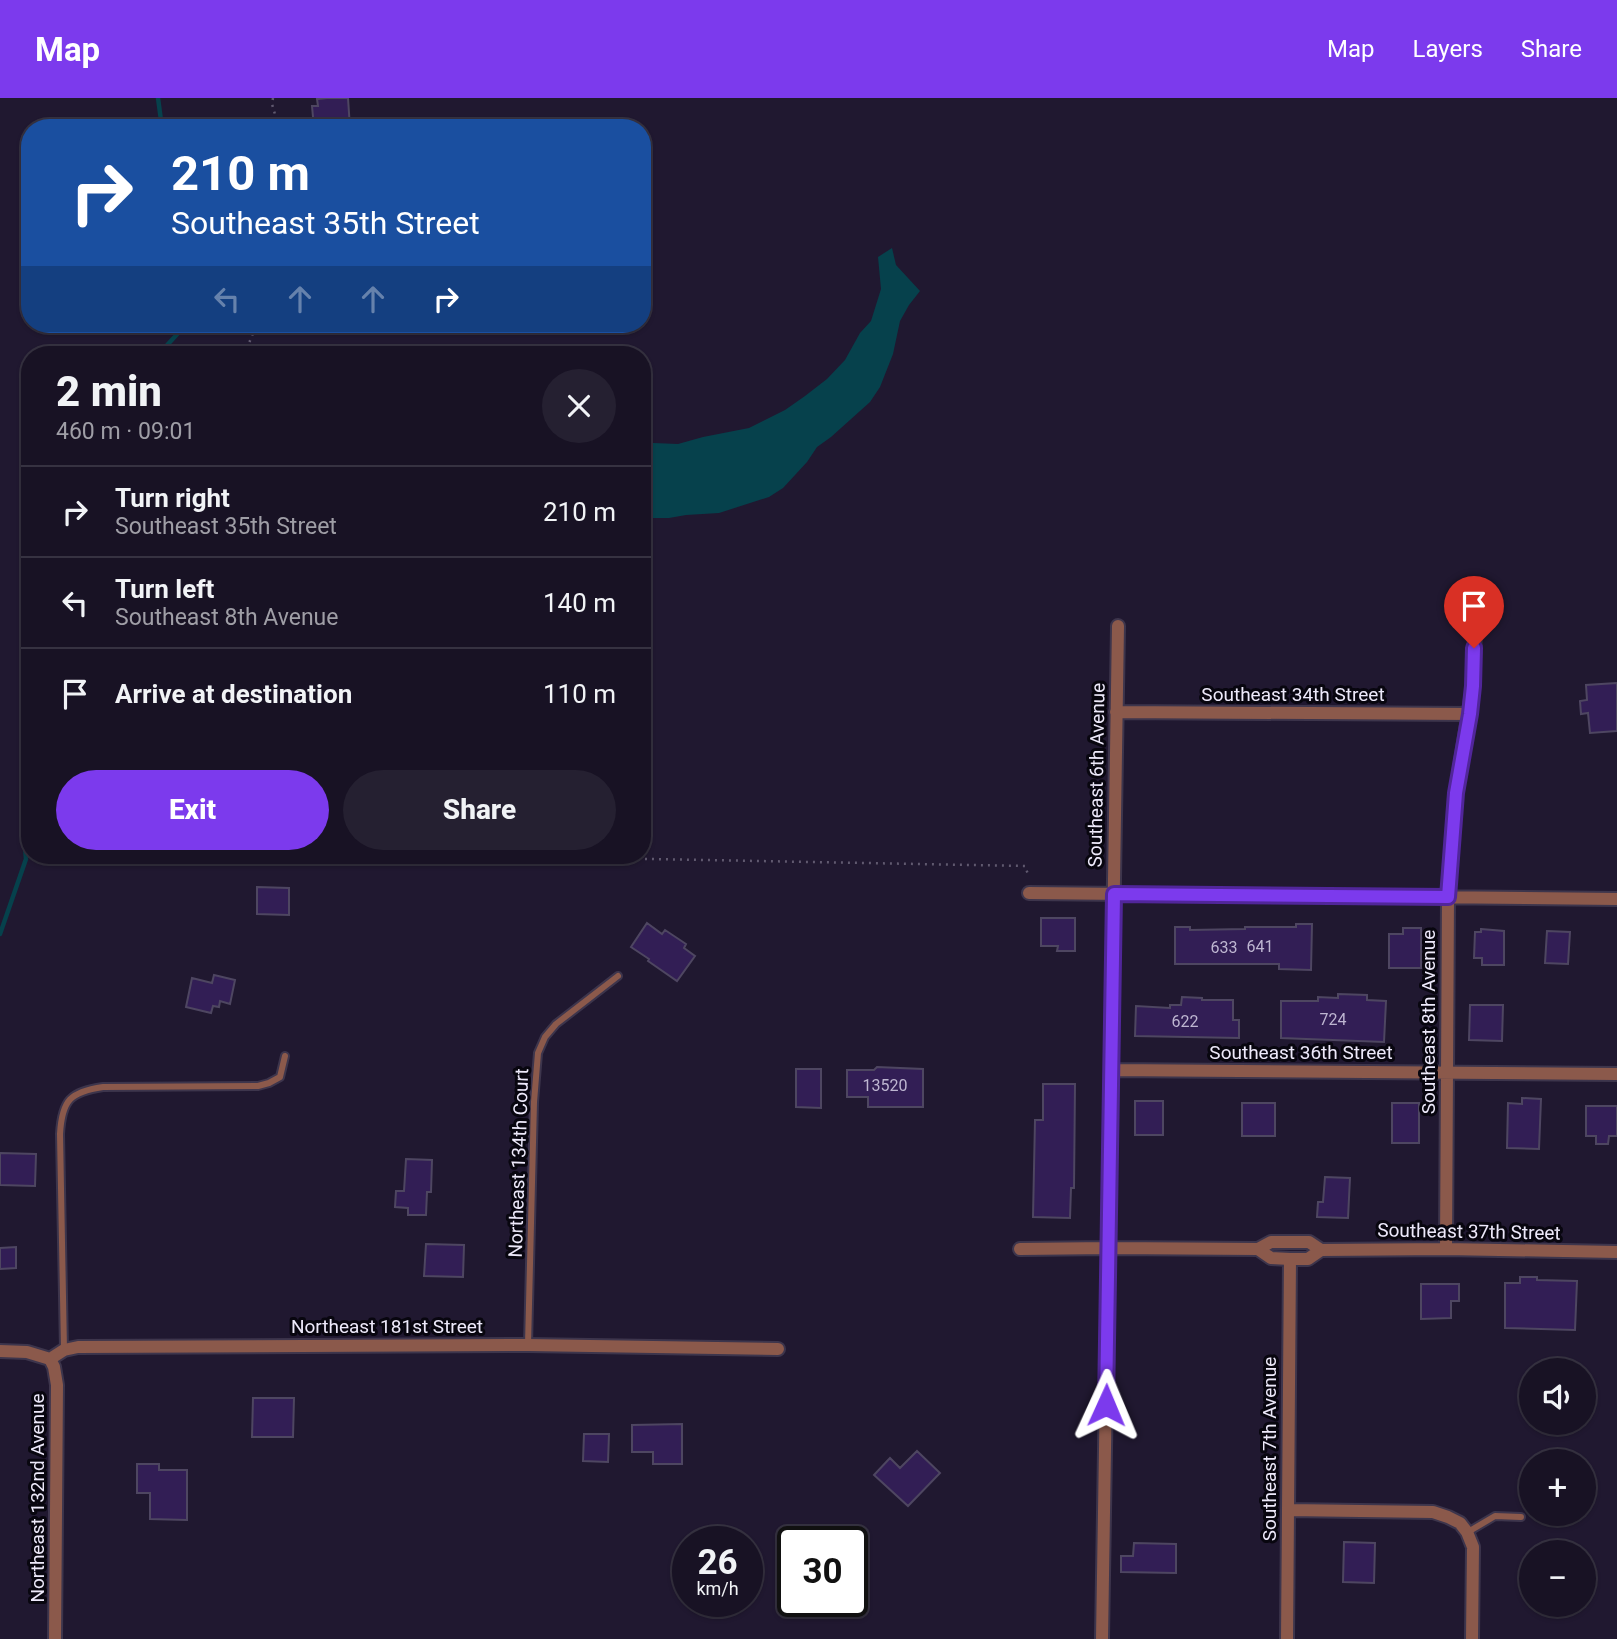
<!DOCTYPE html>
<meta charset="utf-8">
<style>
body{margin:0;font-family:Roboto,sans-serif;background:#252031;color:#f1f3f6;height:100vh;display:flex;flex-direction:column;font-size:26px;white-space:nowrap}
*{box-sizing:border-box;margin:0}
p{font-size:23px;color:#9f9ea6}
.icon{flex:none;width:38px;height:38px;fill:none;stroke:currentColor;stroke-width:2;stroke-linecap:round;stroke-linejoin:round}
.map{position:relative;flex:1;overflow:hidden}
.panel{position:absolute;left:21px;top:248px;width:630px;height:518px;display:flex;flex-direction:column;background:#181224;border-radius:28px;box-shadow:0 2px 5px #0004,0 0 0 2px #363241}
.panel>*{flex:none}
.hud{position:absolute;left:21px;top:21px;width:630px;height:214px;border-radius:28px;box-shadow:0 2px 5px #0004,0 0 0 2px #363241;background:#1a4fa0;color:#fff;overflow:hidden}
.controls{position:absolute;left:1519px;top:1260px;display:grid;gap:14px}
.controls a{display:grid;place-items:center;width:77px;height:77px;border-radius:50%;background:#181224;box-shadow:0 2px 5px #0004,0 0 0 2px #363241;font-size:35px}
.speed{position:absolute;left:672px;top:1428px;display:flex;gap:14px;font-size:35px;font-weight:700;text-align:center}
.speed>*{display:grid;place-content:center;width:91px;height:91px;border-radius:50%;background:#181224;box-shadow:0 2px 5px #0004,0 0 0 2px #363241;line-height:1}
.speed small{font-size:18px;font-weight:400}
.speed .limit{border:4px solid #111;border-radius:10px;background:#fff;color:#111}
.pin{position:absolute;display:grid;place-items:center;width:60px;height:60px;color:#fff;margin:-72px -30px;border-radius:50% 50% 50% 0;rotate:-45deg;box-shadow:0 0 7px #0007}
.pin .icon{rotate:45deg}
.me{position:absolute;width:77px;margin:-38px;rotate:1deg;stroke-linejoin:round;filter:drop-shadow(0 0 5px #0008)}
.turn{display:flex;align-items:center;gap:24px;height:147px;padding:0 35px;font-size:32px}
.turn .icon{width:91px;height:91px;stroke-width:2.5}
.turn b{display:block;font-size:49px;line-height:60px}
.lanes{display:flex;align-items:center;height:66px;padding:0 35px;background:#0003;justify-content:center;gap:35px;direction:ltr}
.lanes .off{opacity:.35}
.round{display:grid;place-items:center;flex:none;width:74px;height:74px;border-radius:37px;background:#252031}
.headline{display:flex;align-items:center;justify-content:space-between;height:119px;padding:0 35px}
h1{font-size:42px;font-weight:800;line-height:52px}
.action{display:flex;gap:14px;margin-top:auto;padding:14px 35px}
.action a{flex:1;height:80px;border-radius:42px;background:#7c3aed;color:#fff;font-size:28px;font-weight:800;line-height:80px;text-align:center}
.action a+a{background:#252031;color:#f1f3f6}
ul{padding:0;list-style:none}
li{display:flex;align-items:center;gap:21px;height:91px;padding:0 35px;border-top:2px solid #363241}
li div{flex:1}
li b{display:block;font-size:26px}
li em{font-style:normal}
header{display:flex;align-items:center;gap:42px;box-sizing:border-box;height:98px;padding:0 35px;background:#7c3aed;color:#fff}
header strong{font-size:33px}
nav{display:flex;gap:38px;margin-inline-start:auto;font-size:24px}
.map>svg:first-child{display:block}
</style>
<header>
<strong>Map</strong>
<nav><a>Map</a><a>Layers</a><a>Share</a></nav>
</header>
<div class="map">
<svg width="1617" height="1541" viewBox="0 0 1617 1541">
<rect width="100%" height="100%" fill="#201830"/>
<path fill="#06414c" d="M892,150L896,167L920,193L909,207L900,223L893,256L880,289L870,304L831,339L817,349L807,364L783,390L769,399L719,415L686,417L669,420H642V341L653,345L678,346L703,339L749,330L785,312L805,298L827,281L845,262L860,235L871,223L881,191L878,159Z"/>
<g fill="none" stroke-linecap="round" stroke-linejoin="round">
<path stroke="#06414c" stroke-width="4.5" d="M158,0L162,30
M158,257L181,232L184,226
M0,836L26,761L25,749L30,720"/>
</g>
<path fill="#321e55" stroke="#4e4661" stroke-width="2" d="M327,0H348L350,30H314L312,8H318L317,1Z
M1617,585V633L1590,635L1588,615L1581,616L1580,603L1587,602L1586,587Z
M257,789L289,790V817L257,816Z
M1041,820H1075V853H1057L1058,848H1041Z
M647,825L662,836L665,832L686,846L684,850L695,858L677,883L648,863L649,861L631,849Z
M1296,826H1312L1311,872L1279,871V866H1175V829H1190V832L1245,831V829H1296Z
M1403,830H1421V870H1389V836H1403Z
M1481,831L1504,833V867H1482V860H1474L1475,834H1481Z
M1547,833L1570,834L1568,866L1545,865Z
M214,877L235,882L230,906L220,903L219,909L213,908L211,915L186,909L192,880L212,885Z
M1338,896L1367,897V902L1386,903L1384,944L1281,940V903H1318V899L1338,900Z
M1182,899L1202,900V902H1233V922H1239V940L1135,938L1136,908L1170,910V907H1181Z
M1470,907H1503L1502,943L1469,942Z
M877,969L923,971V1009H868V999H847V972H874Z
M796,971H821V1010L796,1009Z
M1043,986H1075L1074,1090H1071L1070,1120L1033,1119L1035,1022H1043Z
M1522,1000L1541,1001L1539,1051L1507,1050L1508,1005L1522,1006Z
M1135,1003H1163V1037H1135Z
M1242,1005H1275V1038H1242Z
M1392,1005H1419V1045H1392Z
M1586,1008H1617V1038H1609L1608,1046H1596V1038H1586Z
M0,1055L36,1056L35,1088L0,1087Z
M406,1061L432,1062L431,1094H427L426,1117H408V1110L395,1109L396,1093H404Z
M1325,1079L1350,1080L1348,1120L1317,1119L1318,1104H1323Z
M426,1146L464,1147L463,1179L424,1178Z
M16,1149V1170L0,1171V1150Z
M1520,1179H1537V1182L1577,1183L1575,1232L1505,1230V1185H1520Z
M1421,1186H1459V1203H1451V1220L1421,1221Z
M253,1300H294L293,1339H252Z
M682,1326V1366H653V1354H632V1327Z
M584,1336H609L608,1364L583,1363Z
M917,1353L940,1375L908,1408L874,1377L890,1360L900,1370Z
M137,1366H159V1372H187V1422L150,1421V1395H137Z
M1344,1444L1375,1445L1374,1485L1343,1484Z
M1134,1445L1176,1446V1475L1121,1474V1458H1133Z"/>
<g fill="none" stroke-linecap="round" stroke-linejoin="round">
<g stroke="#3d354c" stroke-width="10">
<path id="lane" d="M528,1247L534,1004L538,955L545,939L556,926L618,878
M64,1252L60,1036C62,1002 70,994 103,989L258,988L269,985L280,979L285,958
M1468,1434L1495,1418L1521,1419"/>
</g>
<g stroke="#3d354c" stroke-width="16">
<path id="street" d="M1116,614L1470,616
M1029,795L1617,801
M1111,972L1617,976
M1020,1151L1108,1150L1258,1151L1271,1144H1309L1321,1152L1446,1151L1617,1154
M1258,1151L1271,1160L1290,1161H1308L1321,1152
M1446,1151L1448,799L1456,695L1473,588L1475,531
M0,1253L27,1254L50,1261L64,1252L78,1249L528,1247L778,1251
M50,1261L54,1269L57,1287L55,1541
M1288,1412L1433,1414L1448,1419L1460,1425L1467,1434L1473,1449L1472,1541
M1102,1541L1118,528
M1287,1541L1290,1161"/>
</g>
<path stroke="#60596f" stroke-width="2.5" stroke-dasharray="2 5" stroke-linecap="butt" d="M273,0L272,6L279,30
M244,257L257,226
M491,758L1025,768L1029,779"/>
<use href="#lane" stroke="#8b594b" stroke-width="6"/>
<use href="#street" stroke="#8b594b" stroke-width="12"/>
</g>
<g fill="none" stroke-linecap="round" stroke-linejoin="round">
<g stroke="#51269a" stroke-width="18">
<path id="route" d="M1106,1307L1114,796L1448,799L1456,695L1470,616L1473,588L1474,550"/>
</g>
<use href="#route" stroke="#7c3aed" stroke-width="12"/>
</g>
<g text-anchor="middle" stroke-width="6" stroke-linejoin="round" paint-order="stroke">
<g font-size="16" fill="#beb6d1">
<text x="1260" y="854">641</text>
<text x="1224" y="855">633</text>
<text x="1333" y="927">724</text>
<text x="1185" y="929">622</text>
<text x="885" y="993">13520</text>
</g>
<g font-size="19" fill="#ede9fa" stroke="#08060f">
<text x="1293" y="603">Southeast 34th Street</text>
<text transform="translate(1096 677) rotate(-89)" y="7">Southeast 6th Avenue</text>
<text transform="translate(1428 924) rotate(-90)" y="7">Southeast 8th Avenue</text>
<text x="1301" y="961">Southeast 36th Street</text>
<text transform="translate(518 1065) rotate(-88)" y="7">Northeast 134th Court</text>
<text transform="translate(1469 1133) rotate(1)" y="7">Southeast 37th Street</text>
<text x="387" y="1235">Northeast 181st Street</text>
<text transform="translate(1269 1351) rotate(-90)" y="7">Southeast 7th Avenue</text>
<text transform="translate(37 1400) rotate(-90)" y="7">Northeast 132nd Avenue</text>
</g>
</g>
</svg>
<div class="controls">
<a><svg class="icon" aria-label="sound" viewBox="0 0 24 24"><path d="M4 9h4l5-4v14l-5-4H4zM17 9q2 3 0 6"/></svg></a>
<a>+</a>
<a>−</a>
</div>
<div class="speed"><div>26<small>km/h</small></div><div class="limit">30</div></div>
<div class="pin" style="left:1474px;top:550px;background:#d93025"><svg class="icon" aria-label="arrive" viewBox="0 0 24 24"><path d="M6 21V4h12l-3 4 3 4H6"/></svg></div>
<svg class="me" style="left:1106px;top:1307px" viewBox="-20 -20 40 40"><path d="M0-17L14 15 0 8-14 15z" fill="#7c3aed" stroke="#fff" stroke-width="4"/></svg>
<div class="hud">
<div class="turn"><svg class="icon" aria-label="right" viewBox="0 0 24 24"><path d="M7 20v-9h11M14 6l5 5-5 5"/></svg><div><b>210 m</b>Southeast 35th Street</div></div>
<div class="lanes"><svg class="icon off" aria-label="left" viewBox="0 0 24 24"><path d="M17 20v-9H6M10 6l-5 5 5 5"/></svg><svg class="icon off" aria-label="ahead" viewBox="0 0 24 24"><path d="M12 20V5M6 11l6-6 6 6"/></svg><svg class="icon off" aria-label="ahead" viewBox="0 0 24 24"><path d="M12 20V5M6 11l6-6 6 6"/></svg><svg class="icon" aria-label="right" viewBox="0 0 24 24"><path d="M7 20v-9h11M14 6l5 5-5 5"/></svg></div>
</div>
<section class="panel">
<div class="headline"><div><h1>2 min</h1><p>460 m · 09:01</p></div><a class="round"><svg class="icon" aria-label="close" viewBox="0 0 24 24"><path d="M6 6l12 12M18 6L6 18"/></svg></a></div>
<ul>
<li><svg class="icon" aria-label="right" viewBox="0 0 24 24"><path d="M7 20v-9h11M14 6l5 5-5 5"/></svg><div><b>Turn right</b><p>Southeast 35th Street</p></div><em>210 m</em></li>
<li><svg class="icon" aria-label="left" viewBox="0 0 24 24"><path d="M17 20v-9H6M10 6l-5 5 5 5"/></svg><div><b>Turn left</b><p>Southeast 8th Avenue</p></div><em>140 m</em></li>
<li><svg class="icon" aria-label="arrive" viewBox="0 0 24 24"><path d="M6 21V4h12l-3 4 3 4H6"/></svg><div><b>Arrive at destination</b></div><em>110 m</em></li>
</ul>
<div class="action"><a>Exit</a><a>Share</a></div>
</section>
</div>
